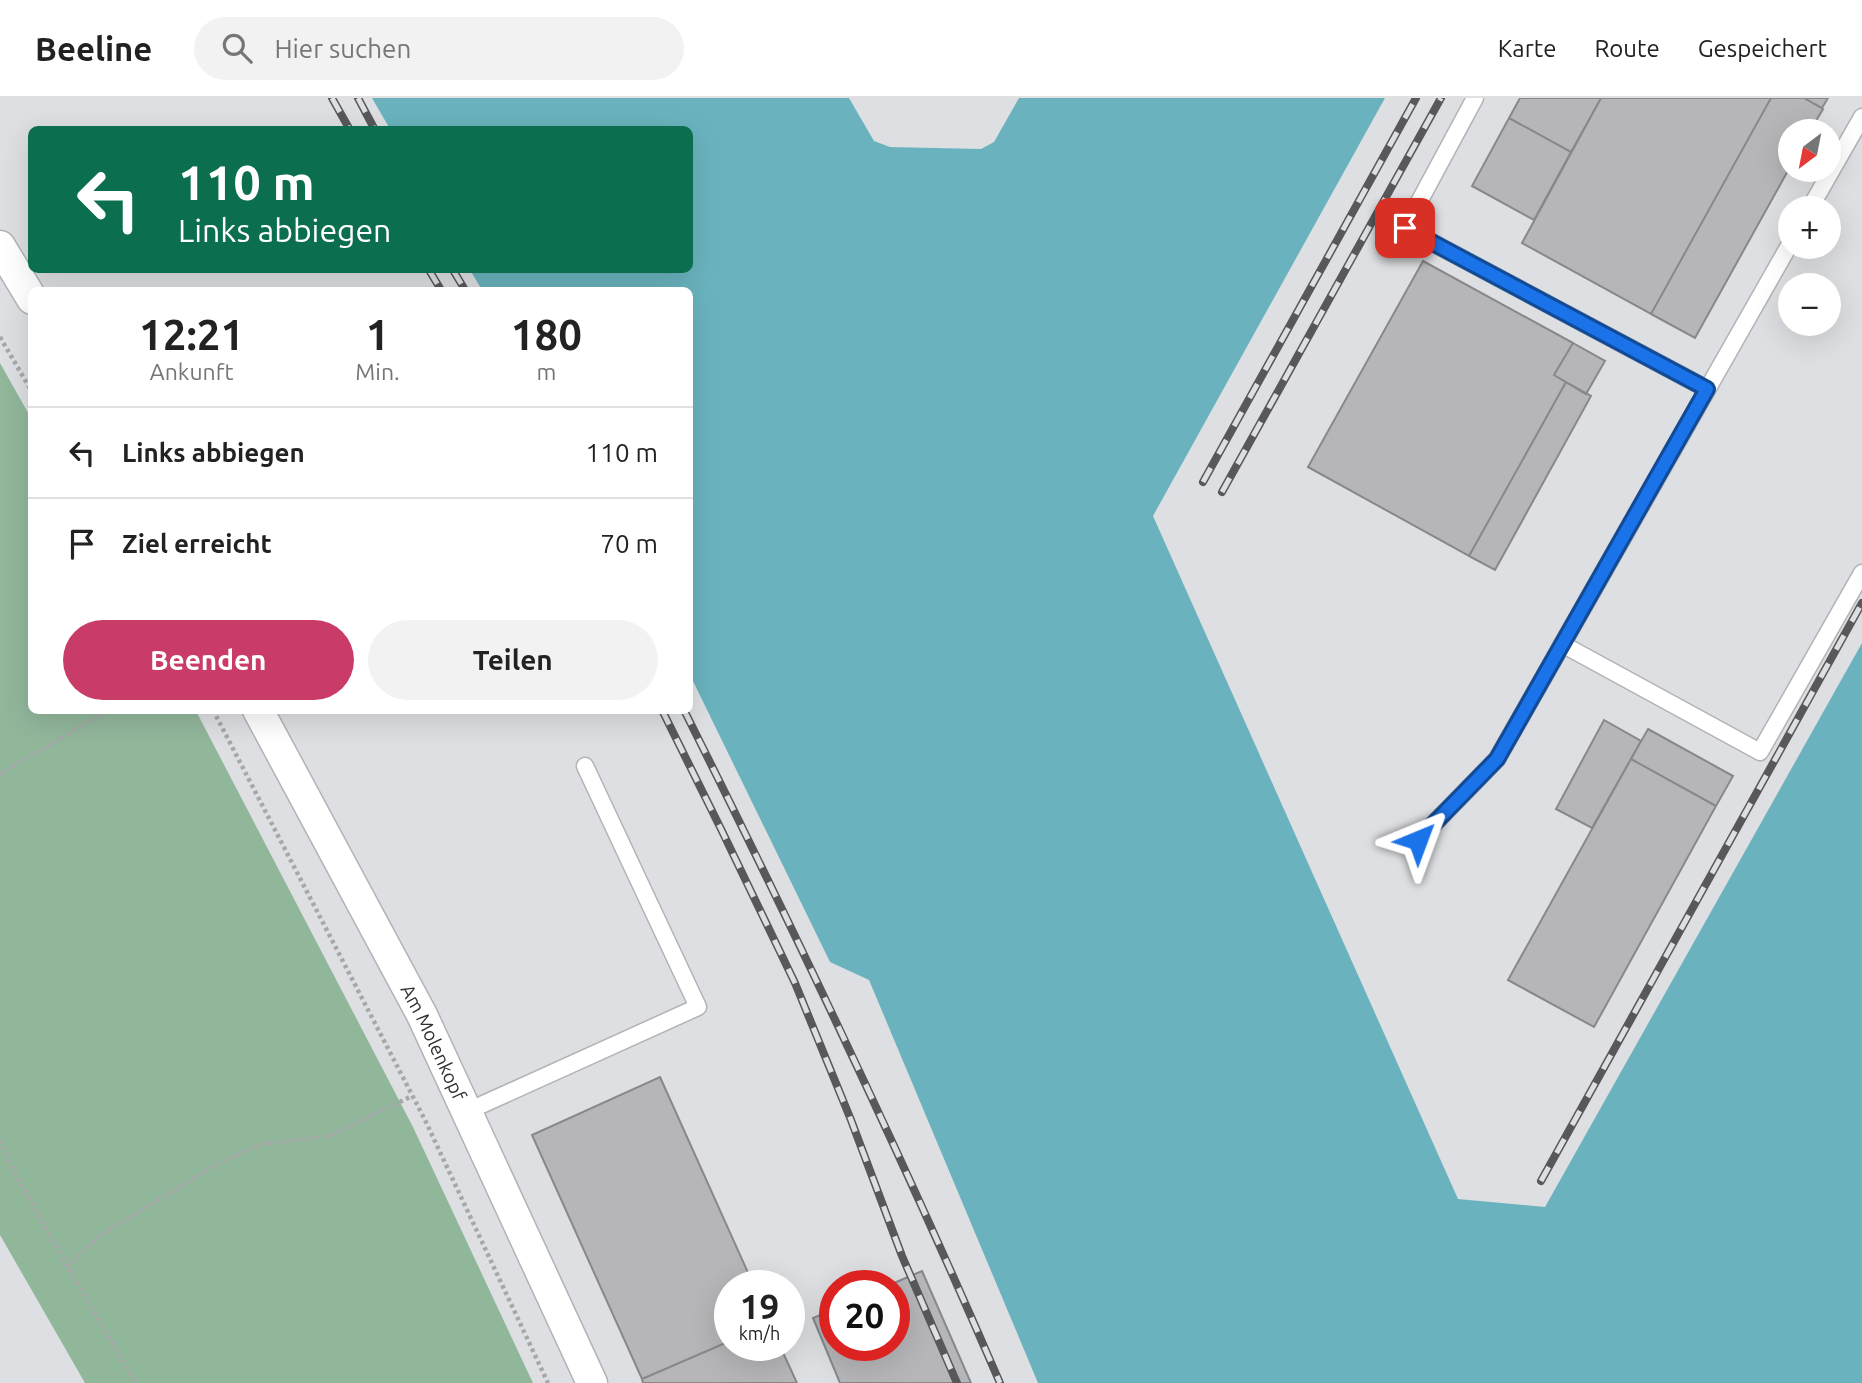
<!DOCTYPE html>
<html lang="de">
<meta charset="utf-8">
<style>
body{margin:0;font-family:Ubuntu,sans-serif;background:#f2f2f2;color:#222;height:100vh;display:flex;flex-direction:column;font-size:26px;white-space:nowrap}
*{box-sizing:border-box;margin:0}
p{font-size:23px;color:#767676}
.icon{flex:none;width:38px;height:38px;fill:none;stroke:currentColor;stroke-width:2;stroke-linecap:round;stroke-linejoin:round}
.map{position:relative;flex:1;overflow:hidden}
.panel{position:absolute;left:28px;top:189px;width:665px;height:427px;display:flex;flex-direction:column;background:#fff;border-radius:10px;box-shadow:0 7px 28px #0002}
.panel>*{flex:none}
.hud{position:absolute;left:28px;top:28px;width:665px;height:147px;border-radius:10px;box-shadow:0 7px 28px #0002;background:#0b6e4f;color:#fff;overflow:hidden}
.needle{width:46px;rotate:212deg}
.tools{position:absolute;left:1778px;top:21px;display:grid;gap:14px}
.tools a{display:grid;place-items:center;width:63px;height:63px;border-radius:50%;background:#fff;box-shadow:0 7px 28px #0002;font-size:35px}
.speed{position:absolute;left:714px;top:1172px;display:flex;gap:14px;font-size:35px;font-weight:700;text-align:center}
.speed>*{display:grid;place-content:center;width:91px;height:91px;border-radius:50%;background:#fff;box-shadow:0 7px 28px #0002;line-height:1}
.speed small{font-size:18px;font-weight:400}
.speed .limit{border:10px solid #d22;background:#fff;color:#111}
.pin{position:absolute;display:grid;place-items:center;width:60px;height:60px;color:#fff;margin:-30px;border-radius:14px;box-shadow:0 4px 10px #0006}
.me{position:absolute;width:77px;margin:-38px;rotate:44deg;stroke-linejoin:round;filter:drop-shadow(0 0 5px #0008)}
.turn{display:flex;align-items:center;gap:24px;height:147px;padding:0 35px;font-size:32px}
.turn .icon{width:91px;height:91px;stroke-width:2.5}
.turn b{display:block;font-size:49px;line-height:60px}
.eta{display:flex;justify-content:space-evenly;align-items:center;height:119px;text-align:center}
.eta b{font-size:42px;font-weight:600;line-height:49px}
.action{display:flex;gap:14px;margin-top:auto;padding:14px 35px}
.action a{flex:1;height:80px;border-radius:42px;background:#ca3c68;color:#fff;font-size:28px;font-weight:600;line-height:80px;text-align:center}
.action a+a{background:#f2f2f2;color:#222}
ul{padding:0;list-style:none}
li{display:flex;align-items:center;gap:21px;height:91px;padding:0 35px;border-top:2px solid #e0e0e0}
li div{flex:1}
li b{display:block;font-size:26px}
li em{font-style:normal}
header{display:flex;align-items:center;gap:42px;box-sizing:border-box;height:98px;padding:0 35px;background:#fff;border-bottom:2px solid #e0e0e0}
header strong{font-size:33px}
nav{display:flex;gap:38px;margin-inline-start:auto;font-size:24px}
.search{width:490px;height:63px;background:#f2f2f2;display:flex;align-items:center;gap:18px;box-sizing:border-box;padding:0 24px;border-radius:38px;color:#767676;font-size:26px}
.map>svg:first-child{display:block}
</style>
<header>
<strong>Beeline</strong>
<div class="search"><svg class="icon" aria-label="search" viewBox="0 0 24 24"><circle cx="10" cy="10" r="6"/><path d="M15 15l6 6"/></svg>Hier suchen</div>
<nav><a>Karte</a><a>Route</a><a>Gespeichert</a></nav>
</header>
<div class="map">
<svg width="1862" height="1285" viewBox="0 0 1862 1285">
<rect width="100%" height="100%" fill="#dedfe2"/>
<path fill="#91b79b" d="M0,265L31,320L32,612L196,613L413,1029L533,1285H85L0,1137Z"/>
<path fill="#6ab3be" d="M372,0H849L874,43L890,49L981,51L994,44L1019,0H1385L1153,418L1458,1101L1545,1109L1862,545V1285H1038L869,882L830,864L690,577V192H482L470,172H690V32L390,31Z"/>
<path fill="#b6b6b9" stroke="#87888b" stroke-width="2" d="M1520,0H1601L1571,54L1509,20Z
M1601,0H1771L1651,216L1522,145Z
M1771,0H1804L1823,11L1810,33H1790V69L1695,240L1651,216Z
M1804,0H1828L1822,10Z
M1509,20L1571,54L1534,122L1472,88Z
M1423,163L1573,245L1554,277L1566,284L1469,458L1308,369Z
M1573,245L1605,263L1586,296L1554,277Z
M1566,284L1591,298L1495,472L1469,458Z
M1604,622L1641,643L1592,730L1556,711Z
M1648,631L1733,678L1716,708L1631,661Z
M1631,661L1716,708L1594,929L1508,882Z
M660,979L754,1188H730V1243L642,1281L532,1037Z
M922,1173L971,1285H840L813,1220L835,1211V1248H894V1188H887Z
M730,1243V1248H780L797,1285H643L642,1281Z"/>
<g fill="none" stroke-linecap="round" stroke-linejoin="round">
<g stroke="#b2b3b6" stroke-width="19">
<path id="service" d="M1475,0L1405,130L1707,291
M1810,110L1862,19
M1562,546L1760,654L1862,475
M1418,742L1497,661L1790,146
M468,1013L698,909L585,668"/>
</g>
<g stroke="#b2b3b6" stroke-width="33">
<g id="minor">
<path d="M0,148L32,201"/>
<path id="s1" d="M258,612L422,917L592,1285"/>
</g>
</g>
<path stroke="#a6a7a9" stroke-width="4.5" stroke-dasharray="3.5 3.5" stroke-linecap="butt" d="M0,239L32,294
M213,612L425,1022L548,1285
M0,676L109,612
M0,1042L10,1066L66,1166L136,1285
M67,1169L99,1138L221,1064L261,1046L329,1038L412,998"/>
<use href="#service" stroke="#fff" stroke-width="16"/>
<use href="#minor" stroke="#fff" stroke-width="30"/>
<g stroke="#58585a" stroke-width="8">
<path id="rail" d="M332,0L350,32
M358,0L375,32
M429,172L441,192
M453,172L465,192
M1203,384L1416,0
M1222,394L1441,0
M662,612L721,731L795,885L851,1022L902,1158L957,1285
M684,612C795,834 902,1058 1000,1285
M1541,1083L1862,505"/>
</g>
<use href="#rail" stroke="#dedfe2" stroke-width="5" stroke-dasharray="16" stroke-linecap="butt"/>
</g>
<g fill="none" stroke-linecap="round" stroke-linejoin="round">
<g stroke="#114b97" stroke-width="18">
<path id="route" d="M1405,130L1707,291L1497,661L1418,742"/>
</g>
<use href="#route" stroke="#1a73e8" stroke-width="12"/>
</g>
<g text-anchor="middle" stroke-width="6" stroke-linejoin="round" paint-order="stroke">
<g font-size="19" fill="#303032" stroke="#dedfe2">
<text dy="7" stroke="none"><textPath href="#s1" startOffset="376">Am Molenkopf</textPath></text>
</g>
</g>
</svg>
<div class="tools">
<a><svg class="needle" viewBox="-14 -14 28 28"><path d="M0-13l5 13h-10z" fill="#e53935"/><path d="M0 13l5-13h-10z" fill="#767676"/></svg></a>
<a>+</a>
<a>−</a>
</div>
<div class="speed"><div>19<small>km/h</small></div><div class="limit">20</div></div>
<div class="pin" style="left:1405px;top:130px;background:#d93025"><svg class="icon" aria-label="arrive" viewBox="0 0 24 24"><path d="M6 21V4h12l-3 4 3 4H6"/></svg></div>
<svg class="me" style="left:1418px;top:742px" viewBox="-20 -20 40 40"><path d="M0-17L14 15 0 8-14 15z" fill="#1a73e8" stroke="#fff" stroke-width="4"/></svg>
<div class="hud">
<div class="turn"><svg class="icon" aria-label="left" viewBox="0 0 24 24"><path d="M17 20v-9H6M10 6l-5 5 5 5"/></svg><div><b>110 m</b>Links abbiegen</div></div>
</div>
<section class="panel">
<div class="eta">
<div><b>12:21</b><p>Ankunft</p></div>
<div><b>1</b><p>Min.</p></div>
<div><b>180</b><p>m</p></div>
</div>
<ul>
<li><svg class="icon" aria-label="left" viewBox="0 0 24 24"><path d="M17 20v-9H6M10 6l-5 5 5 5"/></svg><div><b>Links abbiegen</b></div><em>110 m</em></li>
<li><svg class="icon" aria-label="arrive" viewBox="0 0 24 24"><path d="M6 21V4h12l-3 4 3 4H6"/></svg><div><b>Ziel erreicht</b></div><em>70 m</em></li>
</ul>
<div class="action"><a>Beenden</a><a>Teilen</a></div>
</section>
</div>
